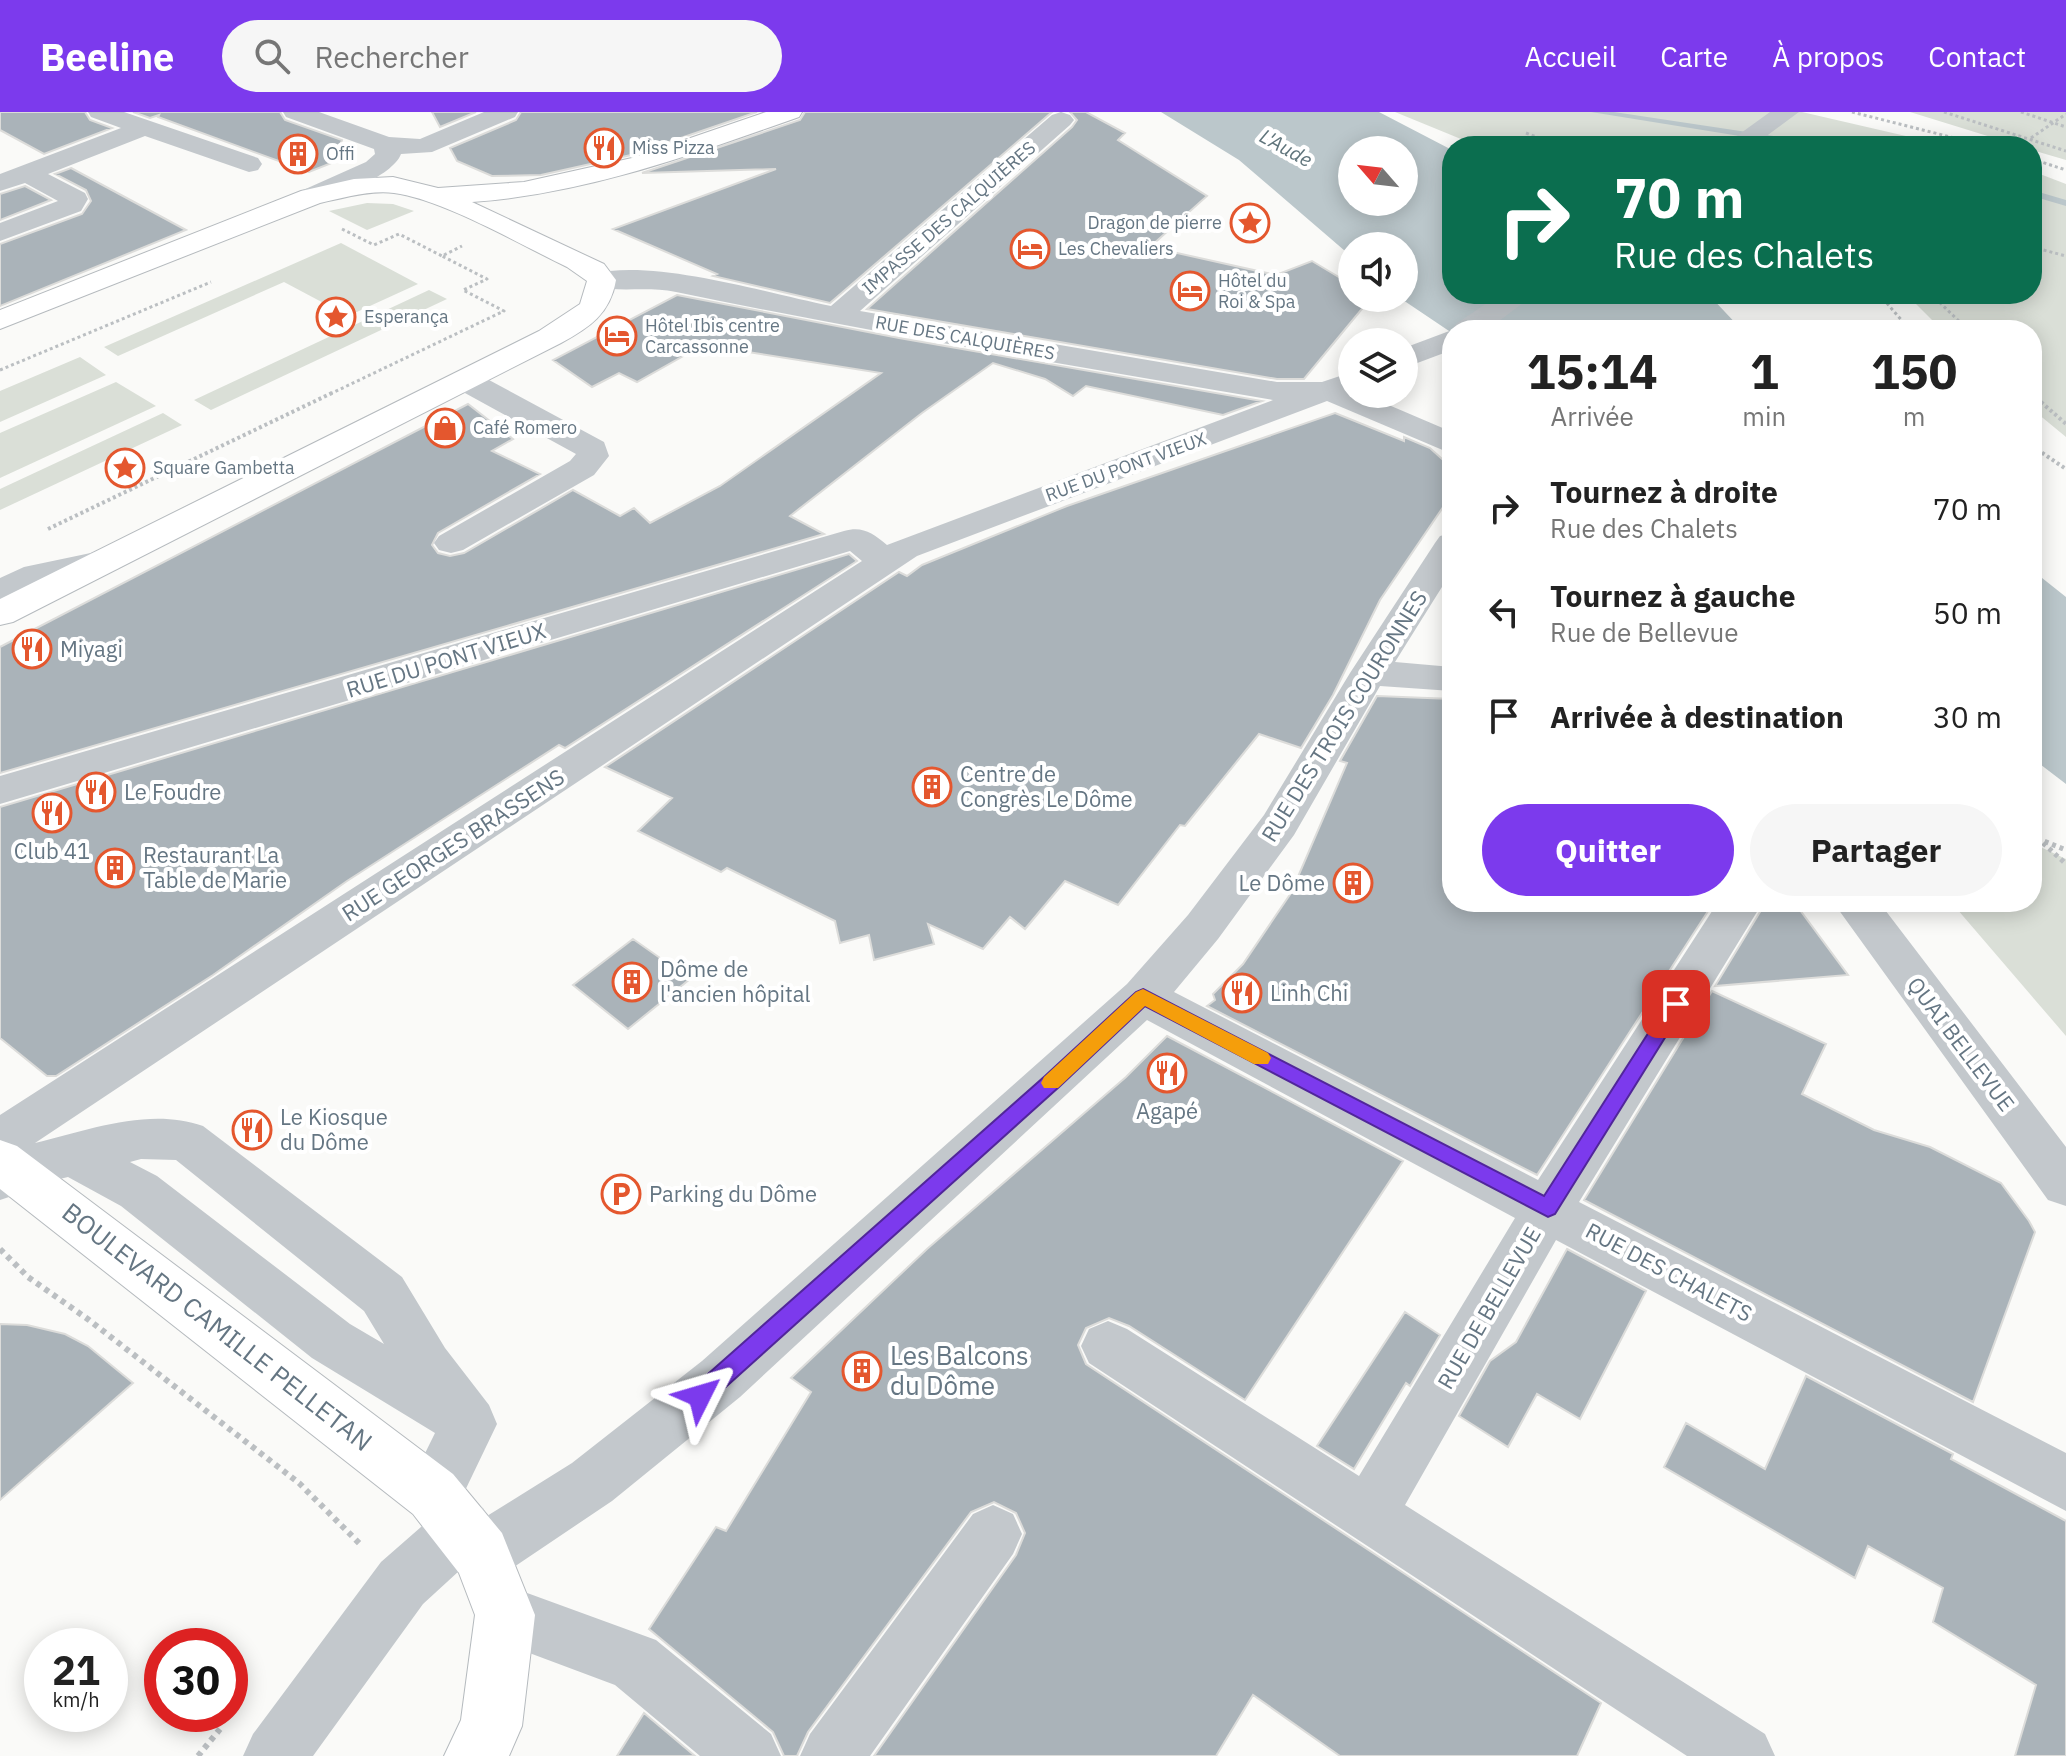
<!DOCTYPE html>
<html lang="fr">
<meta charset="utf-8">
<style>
body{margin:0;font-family:"IBM Plex Sans",sans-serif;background:#f6f6f6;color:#222;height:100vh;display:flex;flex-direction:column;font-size:30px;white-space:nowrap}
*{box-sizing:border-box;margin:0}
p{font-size:26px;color:#767676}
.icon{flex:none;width:44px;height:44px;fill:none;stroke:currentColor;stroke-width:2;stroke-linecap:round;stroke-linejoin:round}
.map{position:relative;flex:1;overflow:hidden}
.panel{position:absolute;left:1442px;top:208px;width:600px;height:592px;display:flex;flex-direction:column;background:#fff;border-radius:32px;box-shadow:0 4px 20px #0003}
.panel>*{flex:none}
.banner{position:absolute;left:1442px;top:24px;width:600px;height:168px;border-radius:32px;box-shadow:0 4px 20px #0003;background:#0b6e4f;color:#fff;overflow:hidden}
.needle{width:52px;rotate:298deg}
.fabs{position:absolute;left:1338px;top:24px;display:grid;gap:16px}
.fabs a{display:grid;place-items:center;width:80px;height:80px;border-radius:50%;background:#fff;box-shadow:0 4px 20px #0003;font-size:40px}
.speed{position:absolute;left:24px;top:1516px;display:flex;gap:16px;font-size:40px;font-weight:700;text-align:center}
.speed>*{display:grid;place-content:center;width:104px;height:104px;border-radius:50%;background:#fff;box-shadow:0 4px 20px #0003;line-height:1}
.speed small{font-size:20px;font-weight:400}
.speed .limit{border:12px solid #d22;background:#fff;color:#111}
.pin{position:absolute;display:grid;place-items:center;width:68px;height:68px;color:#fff;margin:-34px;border-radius:16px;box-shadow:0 4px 12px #0006}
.me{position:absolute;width:88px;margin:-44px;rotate:50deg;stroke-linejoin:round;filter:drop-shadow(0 0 6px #0008)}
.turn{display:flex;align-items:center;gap:28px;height:168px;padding:0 40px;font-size:36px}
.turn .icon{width:104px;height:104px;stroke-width:2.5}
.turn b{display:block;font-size:56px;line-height:68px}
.eta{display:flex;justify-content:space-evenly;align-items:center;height:136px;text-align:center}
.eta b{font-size:48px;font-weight:700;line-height:56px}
.action{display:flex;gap:16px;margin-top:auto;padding:16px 40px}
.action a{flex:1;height:92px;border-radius:48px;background:#7c3aed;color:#fff;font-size:32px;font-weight:700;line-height:92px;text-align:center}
.action a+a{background:#f6f6f6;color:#222}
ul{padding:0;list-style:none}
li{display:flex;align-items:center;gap:24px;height:104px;padding:0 40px}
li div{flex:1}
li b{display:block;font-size:30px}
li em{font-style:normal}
header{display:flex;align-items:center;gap:48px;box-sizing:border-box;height:112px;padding:0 40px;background:#7c3aed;color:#fff}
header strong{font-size:38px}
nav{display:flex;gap:44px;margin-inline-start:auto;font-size:28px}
.search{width:560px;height:72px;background:#f6f6f6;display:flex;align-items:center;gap:20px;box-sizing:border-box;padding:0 28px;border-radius:44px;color:#767676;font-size:30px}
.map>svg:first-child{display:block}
</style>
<header>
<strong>Beeline</strong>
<div class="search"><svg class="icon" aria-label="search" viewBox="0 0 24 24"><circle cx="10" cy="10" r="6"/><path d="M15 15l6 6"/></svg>Rechercher</div>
<nav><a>Accueil</a><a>Carte</a><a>À propos</a><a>Contact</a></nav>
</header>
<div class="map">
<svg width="2066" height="1644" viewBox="0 0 2066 1644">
<rect width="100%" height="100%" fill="#fafaf8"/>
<path fill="#dadfd7" d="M1395,0H1802L1949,34H1478Z
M1910,0H2066V48L2032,38V34H2020Z
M2032,59L2066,72V325L2032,297V218H1942L1906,182H2032Z
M367,91L393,92L414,99L367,118L329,99Z
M341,131L418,172L348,204L284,170L118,244L104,235Z
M429,178L447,187L211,298L194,288Z
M80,245L106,263L0,310V279Z
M116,270L156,294L0,366V321Z
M163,301L182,313L0,398V377Z
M2032,731L2066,747V924L1951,790H2032Z"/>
<path fill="#bbc7cb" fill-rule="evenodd" d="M1161,0H1379L1452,38V182H1708L1742,218H1452V221L1400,186H1404V134H1352V145L1239,48ZM1352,38H1404V90H1352Z
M2032,458L2066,485V672L2032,646Z"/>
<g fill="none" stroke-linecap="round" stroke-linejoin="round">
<path fill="#bbc7cb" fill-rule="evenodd" d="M1591,0H1614L1819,31L1824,34H1801Z
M2032,78L2066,88V94L2032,84Z"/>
</g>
<path fill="#aab3b9" stroke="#dcdcda" stroke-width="2" d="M0,0H85L90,8L112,16L44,42L0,18Z
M133,0H280L285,8L342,28L334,50L309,60L158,5L159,3L150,6Z
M432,0H476L440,15Z
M521,0H757L631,43L541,63L492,64L457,49L450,36L516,8Z
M805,0H1052L830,191L713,164L717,162L613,117L776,57L642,61L800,8Z
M1070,0H1086L1125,21L1118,28L1207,84L1150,135L1276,163L1312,149L1352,173V186H1371L1304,267H1277L867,197L1072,15L1077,8Z
M71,56L186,118L0,194V132L82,102L91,89L86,78L55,62Z
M25,74L51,88L0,108V82Z
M677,183L899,226L1262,289L1223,303L1086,274L1073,284L1045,267L993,251L922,301L790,404L824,422L0,661V535L468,292L513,327L492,339L540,362L438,421L432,433L438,441L450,444L464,441L573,378L620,404L634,396L650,411L720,374L881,261L703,233L637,270L619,261L592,275L553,248Z
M1335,301L1404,329V325L1430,336L1452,356V382L1380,488L1333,583L1301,636L1259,622L1185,714L1180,713L1118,793L1065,769L1025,817L1010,805L983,837L928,812L934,832L874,848L869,823L840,831L835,809L727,756L721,760L638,719L672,686L605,655L899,460L907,464L922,453L1067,394Z
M849,442L857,449L565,636L559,633L445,706L347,769L213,863L56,964H47L0,926V695Z
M1377,584L1452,587V790H1714L1537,1063L1207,894L1215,888L1213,882L1243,852L1291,781L1347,651L1340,649Z
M1766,790H1794L1848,863L1715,874Z
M633,827L690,867L628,917L573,873Z
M1712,879L1826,932L1802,982L1874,1018L1930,1035L2001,1071L2029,1109L2035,1120L1973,1290L1584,1088Z
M1167,924L1403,1049L1245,1288L1129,1214L1109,1206L1086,1216L1078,1233L1086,1252L1601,1591L1577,1644H1340L1253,1583L1216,1644H874L1016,1443L1025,1421L1016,1401L994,1390L971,1400L808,1620L797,1644H784L773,1620L649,1517L716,1415L726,1419L811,1280L791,1266L927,1137L1126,965Z
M1567,1137L1646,1179L1580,1307L1537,1282L1508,1335L1459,1304L1490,1249L1516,1230Z
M1405,1200L1440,1223L1410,1274L1406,1271L1354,1357L1317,1334Z
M0,1212L27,1213L65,1222L88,1234L133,1271L0,1388Z
M1806,1264L1953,1342L1951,1347L2066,1409V1644H2015L2036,1573L1933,1510L1943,1476L1868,1434L1855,1466L1664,1355L1686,1311L1765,1357Z
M644,1601L695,1644H617Z"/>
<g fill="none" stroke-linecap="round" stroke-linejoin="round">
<g stroke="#b5babe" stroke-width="2">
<path id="major" d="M766,0H802L799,5C691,43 586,82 472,90L604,152L616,168C610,202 589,216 561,231L13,510L0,513V487L539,219L580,192L587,169L567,155C521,133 442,87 394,81C370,78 343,86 320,91L0,217V198L301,79L354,67L393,65L438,76L524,70L632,46Z
M0,1028L17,1034L453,1362L502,1421L535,1503L522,1614L509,1644H444L461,1608L475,1503L459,1461L413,1402L0,1077Z"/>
</g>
<path stroke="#bbbfc2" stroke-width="3" stroke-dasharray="3 3" stroke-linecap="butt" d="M1852,0L1986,34
M1944,0L2066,39
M2021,0L2066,15
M1526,21L1561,34
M2031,26L2066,2
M2032,47L2066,58
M342,117L374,133L399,122L442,144
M2032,135L2066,144
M1879,182L1910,218
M1931,182L1968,218
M0,258L211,170
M330,282L504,199L463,178L487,167L442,144L462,134"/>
<path stroke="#bbbfc2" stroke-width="4" stroke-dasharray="3 3" stroke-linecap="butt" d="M2032,282L2066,312
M2032,334L2066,357
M48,417L334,280"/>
<path stroke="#bbbfc2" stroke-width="5" stroke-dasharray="4 4" stroke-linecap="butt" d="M2032,720L2039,727L2066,738
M2043,731L2066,752"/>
<path stroke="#bbbfc2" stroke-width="6" stroke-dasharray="5 5" stroke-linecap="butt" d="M0,1137L28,1165L89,1208L299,1371L360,1432
M198,1644L220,1617"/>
<path fill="#c3c8cc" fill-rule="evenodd" d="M88,0H124L258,46L262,52L258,58L249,60L145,24L48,62L85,81L88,87L81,99L0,129V111L58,89L25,71L0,79V62L121,16L91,5Z
M283,0H319L389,25L420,27L484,0H518L515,5L432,40L401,42C393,64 334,87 311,93L301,91L298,85L301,79L366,50L375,42L374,37L286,5Z
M1061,0L1070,3L1074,8L1070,13L860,199L1277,270H1322L1352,260V282H1363L1452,320V342L1327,289L917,444L35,1031C89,1018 149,995 203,1014L402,1165L445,1236L489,1293L497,1312L460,1389L483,1396L487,1404L572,1351L702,1249L1127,872L1188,803L1264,703L1350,561L1435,431L1440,424L1452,421V459L1395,550L1452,555V579L1380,574L1294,723L1218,827L1174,880L1538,1068L1718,790H1763L1579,1090L2066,1341V1399L1556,1128L1405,1393L1765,1622L1775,1644H1687L1089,1251L1081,1234L1089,1217L1108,1209L1127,1217L1359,1364L1515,1106L1147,908L740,1285L612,1389L502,1463L481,1471L460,1463L459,1459L423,1492L313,1644H243L253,1622L381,1450L429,1408L413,1402L405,1382L435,1321L312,1246L121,1094L68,1065L26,1075L18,1082L0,1088V1003L862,449L850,439L0,692V664L844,419C863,414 872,421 887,433L1273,288C1074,254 874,221 676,180C647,174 618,181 592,174L588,168L592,162C654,146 766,181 831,194L1052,3ZM141,1047L176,1048L364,1199L384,1232L350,1212L157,1064L130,1050Z
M1770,0H1799L1753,34H1723Z
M1500,182H1535L1487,218H1452V238L1404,256V236L1452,218L1456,212Z
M465,259L476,261L604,330L609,344L594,363L463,438L451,441L439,438L434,431L439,424L570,349L576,342L454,275L449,268L454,261Z
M105,438L118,441L123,449L118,457L47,472L0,491V466L24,455Z
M1833,790H1879L2066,1035V1094L2048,1088Z
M993,1393L1013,1402L1022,1422L1013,1442L870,1644H800L810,1622L973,1402Z
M505,1473L656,1528L771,1622L781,1644H700L615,1573L484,1524L475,1503L484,1482Z"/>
<use href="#major" fill="#fff" fill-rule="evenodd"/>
</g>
<path fill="#7c3aed" stroke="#51269a" stroke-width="2" d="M1143,877L1544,1084L1670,887H1683L1686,892L1555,1102L1548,1105L1145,894L1059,975L708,1291L700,1294L692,1291L688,1284L692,1276L1045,964L1136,880Z"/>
<path fill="#f59e0b" d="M1143,877L1268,941L1271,946L1268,952H1254L1145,894L1058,976H1044L1041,971L1044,965L1136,880Z"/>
<defs>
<g id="restaurant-ring" transform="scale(2)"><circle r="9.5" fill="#fff" stroke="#e4572e" stroke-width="1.5"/><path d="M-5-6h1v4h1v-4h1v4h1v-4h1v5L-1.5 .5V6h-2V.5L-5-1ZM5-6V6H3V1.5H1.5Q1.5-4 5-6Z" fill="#e4572e"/></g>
<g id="building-ring" transform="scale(2)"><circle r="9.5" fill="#fff" stroke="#e4572e" stroke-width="1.5"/><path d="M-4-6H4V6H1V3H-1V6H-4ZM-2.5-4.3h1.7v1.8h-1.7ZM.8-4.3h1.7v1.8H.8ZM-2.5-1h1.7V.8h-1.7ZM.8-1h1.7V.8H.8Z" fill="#e4572e"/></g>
<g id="sight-ring" transform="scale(2)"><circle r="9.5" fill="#fff" stroke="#e4572e" stroke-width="1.5"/><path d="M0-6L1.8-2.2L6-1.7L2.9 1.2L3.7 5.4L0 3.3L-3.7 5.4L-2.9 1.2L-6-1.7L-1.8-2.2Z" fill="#e4572e"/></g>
<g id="hotel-ring" transform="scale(2)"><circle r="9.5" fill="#fff" stroke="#e4572e" stroke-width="1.5"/><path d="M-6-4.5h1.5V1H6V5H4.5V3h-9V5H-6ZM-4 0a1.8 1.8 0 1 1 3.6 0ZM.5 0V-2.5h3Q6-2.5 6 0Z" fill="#e4572e"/></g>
<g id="shop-ring" transform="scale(2)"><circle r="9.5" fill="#fff" stroke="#e4572e" stroke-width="1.5"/><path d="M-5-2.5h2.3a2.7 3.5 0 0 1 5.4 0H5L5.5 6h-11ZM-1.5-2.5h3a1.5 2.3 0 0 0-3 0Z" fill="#e4572e"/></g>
<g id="parking-ring" transform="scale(2)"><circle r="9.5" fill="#fff" stroke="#e4572e" stroke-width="1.5"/><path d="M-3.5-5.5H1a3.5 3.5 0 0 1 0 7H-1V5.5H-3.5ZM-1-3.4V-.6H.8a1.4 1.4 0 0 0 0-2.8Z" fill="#e4572e"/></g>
</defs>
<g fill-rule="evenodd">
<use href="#restaurant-ring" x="604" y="36"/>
<use href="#building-ring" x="298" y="42"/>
<use href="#sight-ring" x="1250" y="111"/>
<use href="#hotel-ring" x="1030" y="137"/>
<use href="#hotel-ring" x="1190" y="179"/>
<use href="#sight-ring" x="336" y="205"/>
<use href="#hotel-ring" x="617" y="224"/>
<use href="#shop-ring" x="445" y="316"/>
<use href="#sight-ring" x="125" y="356"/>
<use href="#restaurant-ring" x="32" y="537"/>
<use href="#building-ring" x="932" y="675"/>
<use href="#restaurant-ring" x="96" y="680"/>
<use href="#restaurant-ring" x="52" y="701"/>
<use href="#building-ring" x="115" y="756"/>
<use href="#building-ring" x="1353" y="771"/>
<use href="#building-ring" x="632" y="870"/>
<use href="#restaurant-ring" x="1242" y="881"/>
<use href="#restaurant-ring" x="1167" y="961"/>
<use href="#restaurant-ring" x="252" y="1018"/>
<use href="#parking-ring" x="621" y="1082"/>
<use href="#building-ring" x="862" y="1259"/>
</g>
<g text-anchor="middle" stroke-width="8" stroke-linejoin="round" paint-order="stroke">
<g font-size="18" fill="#657683" stroke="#fff" text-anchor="start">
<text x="632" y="42">Miss Pizza</text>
<text x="326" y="48">Offi</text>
<text x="1222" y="117" text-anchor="end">Dragon de pierre</text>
<text x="1058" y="143">Les Chevaliers</text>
<text x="1218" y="175">Hôtel du<tspan x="1218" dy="21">Roi &amp; Spa</tspan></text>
<text x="364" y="211">Esperança</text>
<text x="645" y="220">Hôtel Ibis centre<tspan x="645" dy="21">Carcassonne</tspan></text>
<text x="473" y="322">Café Romero</text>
<text x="153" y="362">Square Gambetta</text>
</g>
<g font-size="18" fill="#657683" stroke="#fff">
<text transform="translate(949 106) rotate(-41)" y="6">IMPASSE DES CALQUIÈRES</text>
<text transform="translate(965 226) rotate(10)" y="6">RUE DES CALQUIÈRES</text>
<text transform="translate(1126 355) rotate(-20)" y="6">RUE DU PONT VIEUX</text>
</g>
<g font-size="20" font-style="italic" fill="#60757c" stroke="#fff">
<text transform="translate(1286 36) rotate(29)" y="7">L'Aude</text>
</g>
<g font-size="22" fill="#657683" stroke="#fff" text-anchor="start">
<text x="60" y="545">Miyagi</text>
<text x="960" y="670">Centre de<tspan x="960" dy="25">Congrès Le Dôme</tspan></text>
<text x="124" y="688">Le Foudre</text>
<text x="52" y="747" text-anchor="middle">Club 41</text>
<text x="143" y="751">Restaurant La<tspan x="143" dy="25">Table de Marie</tspan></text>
<text x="1325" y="779" text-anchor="end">Le Dôme</text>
<text x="660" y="865">Dôme de<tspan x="660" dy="25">l'ancien hôpital</tspan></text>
<text x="1270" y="889">Linh Chi</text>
<text x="1167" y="1007" text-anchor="middle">Agapé</text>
<text x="280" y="1013">Le Kiosque<tspan x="280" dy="25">du Dôme</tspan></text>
<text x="649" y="1090">Parking du Dôme</text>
</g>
<g font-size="22" fill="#657683" stroke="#fff">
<text transform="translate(446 548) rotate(-17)" y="8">RUE DU PONT VIEUX</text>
<text transform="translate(1344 604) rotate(-58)" y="8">RUE DES TROIS COURONNES</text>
<text transform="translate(453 733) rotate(-33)" y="8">RUE GEORGES BRASSENS</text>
<text transform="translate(1961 932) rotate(53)" y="8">QUAI BELLEVUE</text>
<text transform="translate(1669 1160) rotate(28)" y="8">RUE DES CHALETS</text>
<text transform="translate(1489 1196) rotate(-60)" y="8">RUE DE BELLEVUE</text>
</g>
<g font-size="26" fill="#657683" stroke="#fff">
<text transform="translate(217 1215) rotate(38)" y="9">BOULEVARD CAMILLE PELLETAN</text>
</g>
<g font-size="26" fill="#657683" stroke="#fff" text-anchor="start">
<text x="890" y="1253">Les Balcons<tspan x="890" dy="30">du Dôme</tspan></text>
</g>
</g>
</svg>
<div class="fabs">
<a><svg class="needle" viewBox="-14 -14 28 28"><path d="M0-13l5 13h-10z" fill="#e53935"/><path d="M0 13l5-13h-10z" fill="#767676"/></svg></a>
<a><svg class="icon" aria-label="sound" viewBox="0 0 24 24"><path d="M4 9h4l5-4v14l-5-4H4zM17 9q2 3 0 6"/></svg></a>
<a><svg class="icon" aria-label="layers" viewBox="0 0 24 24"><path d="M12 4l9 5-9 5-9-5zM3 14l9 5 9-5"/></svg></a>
</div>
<div class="speed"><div>21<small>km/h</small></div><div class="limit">30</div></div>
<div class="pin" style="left:1676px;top:892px;background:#d93025"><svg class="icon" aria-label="arrive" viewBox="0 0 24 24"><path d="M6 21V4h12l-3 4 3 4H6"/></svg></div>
<svg class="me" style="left:700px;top:1284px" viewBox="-20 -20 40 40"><path d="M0-17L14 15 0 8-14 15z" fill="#7c3aed" stroke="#fff" stroke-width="4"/></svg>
<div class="banner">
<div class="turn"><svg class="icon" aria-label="right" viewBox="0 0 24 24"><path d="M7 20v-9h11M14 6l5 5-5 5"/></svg><div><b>70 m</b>Rue des Chalets</div></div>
</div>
<section class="panel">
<div class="eta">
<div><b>15:14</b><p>Arrivée</p></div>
<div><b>1</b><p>min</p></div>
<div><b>150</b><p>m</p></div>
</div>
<ul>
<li><svg class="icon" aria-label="right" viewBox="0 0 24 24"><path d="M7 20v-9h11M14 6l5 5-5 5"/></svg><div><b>Tournez à droite</b><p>Rue des Chalets</p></div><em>70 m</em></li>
<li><svg class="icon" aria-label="left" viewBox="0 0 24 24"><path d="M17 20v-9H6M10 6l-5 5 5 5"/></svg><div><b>Tournez à gauche</b><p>Rue de Bellevue</p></div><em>50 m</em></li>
<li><svg class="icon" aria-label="arrive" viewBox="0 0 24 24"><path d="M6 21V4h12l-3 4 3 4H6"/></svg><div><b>Arrivée à destination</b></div><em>30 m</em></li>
</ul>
<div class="action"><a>Quitter</a><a>Partager</a></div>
</section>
</div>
